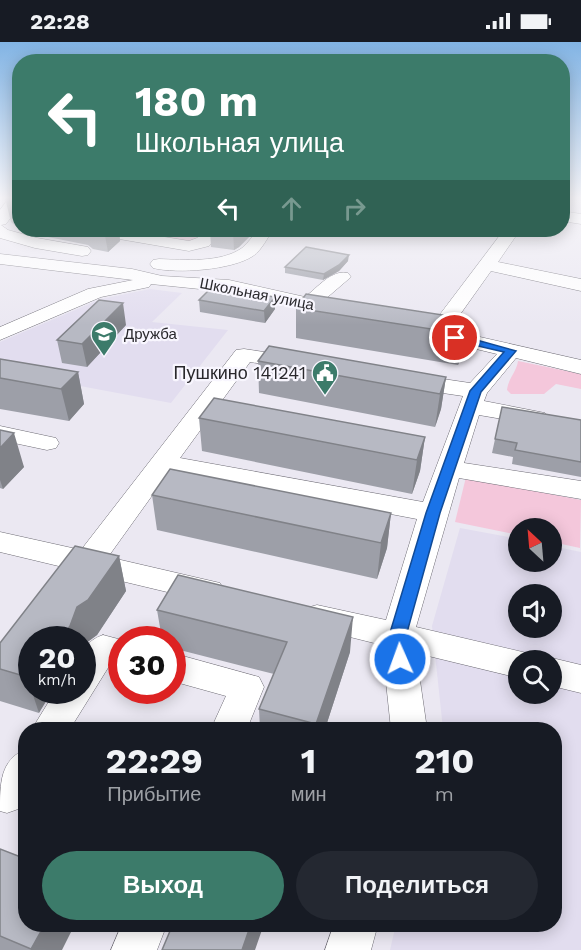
<!DOCTYPE html>
<html lang="ru">
<meta charset="utf-8">
<style>
body{margin:0;font-family:"Work Sans",sans-serif;background:#242831;color:#f1f3f6;height:100vh;display:flex;flex-direction:column;font-size:22px;white-space:nowrap}
*{box-sizing:border-box;margin:0}
p{font-size:20px;color:#9ea1a6}
.icon{flex:none;width:33px;height:33px;fill:none;stroke:currentColor;stroke-width:2;stroke-linecap:round;stroke-linejoin:round}
.map{position:relative;flex:1;overflow:hidden}
.drawer{position:absolute;left:18px;top:680px;width:544px;height:210px;display:flex;flex-direction:column;background:#171b24;border-radius:24px;box-shadow:0 3px 15px #0003}
.drawer>*{flex:none}
.hud{position:absolute;left:12px;top:12px;width:558px;height:183px;border-radius:24px;box-shadow:0 3px 15px #0003;background:#3c7b6a;color:#fff;overflow:hidden}
.needle{width:39px;rotate:334deg}
.buttons{position:absolute;left:508px;top:476px;display:grid;gap:12px}
.buttons a{display:grid;place-items:center;width:54px;height:54px;border-radius:50%;background:#171b24;box-shadow:0 3px 15px #0003;font-size:30px}
.speed{position:absolute;left:18px;top:584px;display:flex;gap:12px;font-size:30px;font-weight:700;text-align:center}
.speed>*{display:grid;place-content:center;width:78px;height:78px;border-radius:50%;background:#171b24;box-shadow:0 3px 15px #0003;line-height:1}
.speed small{font-size:15px;font-weight:400}
.speed .limit{border:9px solid #d22;background:#fff;color:#111}
.pin{position:absolute;display:grid;place-items:center;width:51px;height:51px;color:#fff;margin:-26px;border:3px solid #fff;border-radius:50%;box-shadow:0 2px 6px #0007}
.me{position:absolute;width:66px;margin:-33px;rotate:358deg;stroke-linejoin:round;filter:drop-shadow(0 0 4px #0008)}
.turn{display:flex;align-items:center;gap:21px;height:126px;padding:0 24px;font-size:27px}
.turn .icon{width:78px;height:78px;stroke-width:2.5}
.turn b{display:block;font-size:42px;line-height:51px}
.lanes{display:flex;align-items:center;height:57px;padding:0 24px;background:#0003;justify-content:center;gap:30px;direction:ltr}
.lanes .off{opacity:.35}
.eta{display:flex;justify-content:space-evenly;align-items:center;height:102px;text-align:center}
.eta b{font-size:36px;font-weight:700;line-height:42px}
.cta{display:flex;gap:12px;margin-top:auto;padding:12px 24px}
.cta a{flex:1;height:69px;border-radius:36px;background:#3c7b6a;color:#fff;font-size:24px;font-weight:700;line-height:69px;text-align:center}
.cta a+a{background:#242831;color:#f1f3f6}
.status{display:flex;justify-content:space-between;align-items:center;height:42px;padding:0 30px;background:#171b24;direction:ltr}
.status svg{height:16px;fill:currentColor}
.map>svg:first-child{display:block}
</style>
<div class="status"><b>22:28</b><svg viewBox="0 0 49 12"><path d="M0 12V9h3v3zM5 12V6h3v6zM10 12V3h3v9zM15 12V0h3v12zM26 1h20v11H26zM47 4h2v5h-2z"/></svg></div>
<div class="map">
<svg width="581" height="908" viewBox="0 0 581 908">
<rect width="100%" height="100%" fill="#ebe8f2"/>
<path fill="#e2ddef" fill-rule="evenodd" d="M150,247L182,251L152,280L228,288L171,361L0,329V300L101,257Z
M460,486L519,497V519H552V504L581,510V908H390L396,882H555V687H443L432,584ZM519,552H552V585H519ZM519,618H552V651H519Z"/>
<path fill="#f4c7db" d="M125,188H206L194,200Z
M518,319L581,332V347L556,342L544,352H511L507,348C508,337 517,329 518,319Z
M466,435L581,458L580,506L552,500V486H519V493L455,480Z"/>
<g fill="none" stroke-linecap="round" stroke-linejoin="round">
<g stroke="#6e6c75" stroke-width="1">
<path id="minor" d="M9,156H20V163L6,182L1,183L8,188L37,196L88,205L91,209L88,213L82,214L35,206L0,196V168Z
M562,169L581,172V182L562,179Z
M88,188H122L189,199L197,196L206,188H223L209,204L189,209L96,193Z
M257,188H273C267,196 262,208 253,214C232,228 177,232 153,226L150,222L153,218L159,217C184,218 221,221 242,206C248,201 253,194 257,188Z
M504,188H520L498,220L581,237V249L491,229L449,288L581,318V332L516,316L487,351L484,359L545,371L549,376L545,381L537,383L479,373L464,421L581,439V457L459,436L416,585L531,612L534,618H519V636L416,611L427,687H391L382,603L306,584L301,575L306,566L317,563L386,578L417,477L169,430L108,515L220,541L224,549L220,557L209,560L0,510V490L81,508L236,308L244,307L297,315L305,316L308,321L305,326L297,327L250,320L180,416L423,460L463,354L409,346L401,344L398,339L401,334L409,332L470,341L497,312L422,294L419,290L422,286L431,284Z
M0,212L132,227L162,234L229,238L305,255C317,246 332,227 348,231L351,235L323,259L343,264L346,268L343,272L336,274L229,250L151,242L149,245L101,255L0,298V285L88,247L133,238L0,222Z
M0,384L56,396L59,401L56,406L47,408L0,398Z
M103,593L122,598V624L111,621L70,687H32L56,648H82C82,624 76,602 103,593Z
M172,611L259,635L264,645L247,687H211L226,654L172,639Z
M552,616L581,623V651L552,644V618H546Z
M26,707V758L21,766L7,771L0,769C0,741 0,718 26,707Z
M122,882H167L157,908H111Z
M334,882H378L371,908H325Z"/>
</g>
<use href="#minor" fill="#fff" fill-rule="evenodd"/>
</g>
<path fill="#9d9fa8" d="M5,156H20V188H119L120,199L108,210L93,207L88,203L28,191L20,188L11,180Z
M210,188H256L239,205L234,208L211,205Z
M348,219L339,229L323,238L285,231V225Z
M199,258L275,267L265,281L200,270Z
M296,266L469,277L464,308L458,323L296,296Z
M126,283L87,325L62,321L57,298Z
M0,317L78,330L84,362L69,379L0,367Z
M258,319L446,335L441,367L435,385L259,351Z
M502,365L581,378V435L512,422L513,415L492,411Z
M199,376L425,395L420,429L412,452L202,409Z
M0,388L24,425L3,447L0,446Z
M152,453L391,471L387,506L377,537L157,488Z
M119,514L126,549L97,593L86,601L82,612V597H32L39,671L0,659V601Z
M157,568L350,610L325,687H260L259,667L274,632L172,606V597H162Z
M0,807L62,908H0Z"/>
<path fill="#808288" d="M104,188H119L120,199L108,210Z
M233,188H256L239,205L234,208Z
M349,213L348,219L339,229L323,238L324,232Z
M275,255V267L265,281L264,269Z
M123,261L126,283L87,325L82,302Z
M469,277L464,308L458,323L463,292Z
M78,330L84,362L69,379L61,347Z
M446,335L441,367L435,385L440,352Z
M14,391L24,425L3,447L0,438V406Z
M425,395L420,429L412,452L417,418Z
M391,471L387,506L377,537L381,501Z
M119,514L126,549L97,593L86,601L82,612V597H61L77,565Z
M353,575L350,610L325,687H316V682Z
M32,629V648H53L39,671L27,635Z
M45,882H75L62,908H31V907Z
M251,882H264L255,908H242Z"/>
<path fill="#b7b9c3" stroke="#808288" stroke-width="1.5" d="M306,205L349,213L339,223L324,232L285,225Z
M212,245L275,255L264,269L199,258Z
M306,252L469,277L463,292L296,266Z
M99,258L123,261L82,302L57,298Z
M269,304L446,335L440,352L258,319Z
M0,317L78,330L61,347L0,336Z
M214,356L425,395L417,418L199,376Z
M502,365L581,378V420L515,408L517,401L495,397Z
M0,388L14,391L0,406Z
M170,427L391,471L381,501L152,453Z
M75,504L119,514L88,558L77,565L70,584L61,597H32V629L27,635L0,627V601Z
M178,533L353,575L316,682L259,667L287,600L157,568Z
M0,807L26,817V882H45L31,907L0,894Z
M173,882H251L242,908H162Z"/>
<linearGradient id="sky" x2="0" y2="1"><stop stop-color="#82b4e4"/><stop offset="0.55" stop-color="#f6f5f9"/><stop offset="1" stop-color="#f6f5f9" stop-opacity="0"/></linearGradient>
<rect width="581" height="283" fill="url(#sky)"/>
<path fill="#1a73e8" stroke="#114b97" stroke-width="1.5" d="M455,292L516,309L481,350L440,471L406,594L409,617L406,622L400,624L394,622L389,594L426,471L470,349L504,310L452,298V293Z"/>
<defs>
<g id="school-pin" transform="scale(1.35)"><path d="M0 17L-7.5 6A9.5 9.5 0 1 1 7.5 6Z" fill="#3c7b6a" stroke="#f8f6fe"/><path d="M0-5L7-2L0 1L-7-2ZM-4 1L0 2.5L4 1V4Q0 6-4 4Z" fill="#fff"/></g>
<g id="civic-pin" transform="scale(1.35)"><path d="M0 17L-7.5 6A9.5 9.5 0 1 1 7.5 6Z" fill="#3c7b6a" stroke="#f8f6fe"/><path d="M-.6-6.5H3V-4.5H.6V-3L4-1V1h2V6H-6V1h2V-1L-.6-3ZM-1.2 2.5V6h2.4V2.5Z" fill="#fff"/></g>
</defs>
<g fill-rule="evenodd">
<use href="#school-pin" x="104" y="292"/>
<use href="#civic-pin" x="325" y="331"/>
</g>
<g text-anchor="middle" stroke-width="4.5" stroke-linejoin="round" paint-order="stroke">
<g font-size="15" fill="#29282c" stroke="#f8f6fe">
<text transform="translate(257 252) rotate(11)" y="5">Школьная улица</text>
</g>
<g font-size="15" fill="#29282c" stroke="#f8f6fe" text-anchor="start">
<text x="124" y="297">Дружба</text>
</g>
<g font-size="18" fill="#29282c" stroke="#f8f6fe" text-anchor="end">
<text x="306" y="337">Пушкино 141241</text>
</g>
</g>
</svg>
<div class="buttons">
<a><svg class="needle" viewBox="-14 -14 28 28"><path d="M0-13l5 13h-10z" fill="#e53935"/><path d="M0 13l5-13h-10z" fill="#9ea1a6"/></svg></a>
<a><svg class="icon" aria-label="sound" viewBox="0 0 24 24"><path d="M4 9h4l5-4v14l-5-4H4zM17 9q2 3 0 6"/></svg></a>
<a><svg class="icon" aria-label="search" viewBox="0 0 24 24"><circle cx="10" cy="10" r="6"/><path d="M15 15l6 6"/></svg></a>
</div>
<div class="speed"><div>20<small>km/h</small></div><div class="limit">30</div></div>
<div class="pin" style="left:455px;top:296px;background:#d93025"><svg class="icon" aria-label="arrive" viewBox="0 0 24 24"><path d="M6 21V4h12l-3 4 3 4H6"/></svg></div>
<svg class="me" style="left:400px;top:617px" viewBox="-20 -20 40 40"><circle r="17" fill="#1a73e8" stroke="#fff" stroke-width="3"/><path d="M0-11L8 9 0 5-8 9z" fill="#fff"/></svg>
<div class="hud">
<div class="turn"><svg class="icon" aria-label="left" viewBox="0 0 24 24"><path d="M17 20v-9H6M10 6l-5 5 5 5"/></svg><div><b>180 m</b>Школьная улица</div></div>
<div class="lanes"><svg class="icon" aria-label="left" viewBox="0 0 24 24"><path d="M17 20v-9H6M10 6l-5 5 5 5"/></svg><svg class="icon off" aria-label="ahead" viewBox="0 0 24 24"><path d="M12 20V5M6 11l6-6 6 6"/></svg><svg class="icon off" aria-label="right" viewBox="0 0 24 24"><path d="M7 20v-9h11M14 6l5 5-5 5"/></svg></div>
</div>
<section class="drawer">
<div class="eta">
<div><b>22:29</b><p>Прибытие</p></div>
<div><b>1</b><p>мин</p></div>
<div><b>210</b><p>m</p></div>
</div>
<div class="cta"><a>Выход</a><a>Поделиться</a></div>
</section>
</div>
